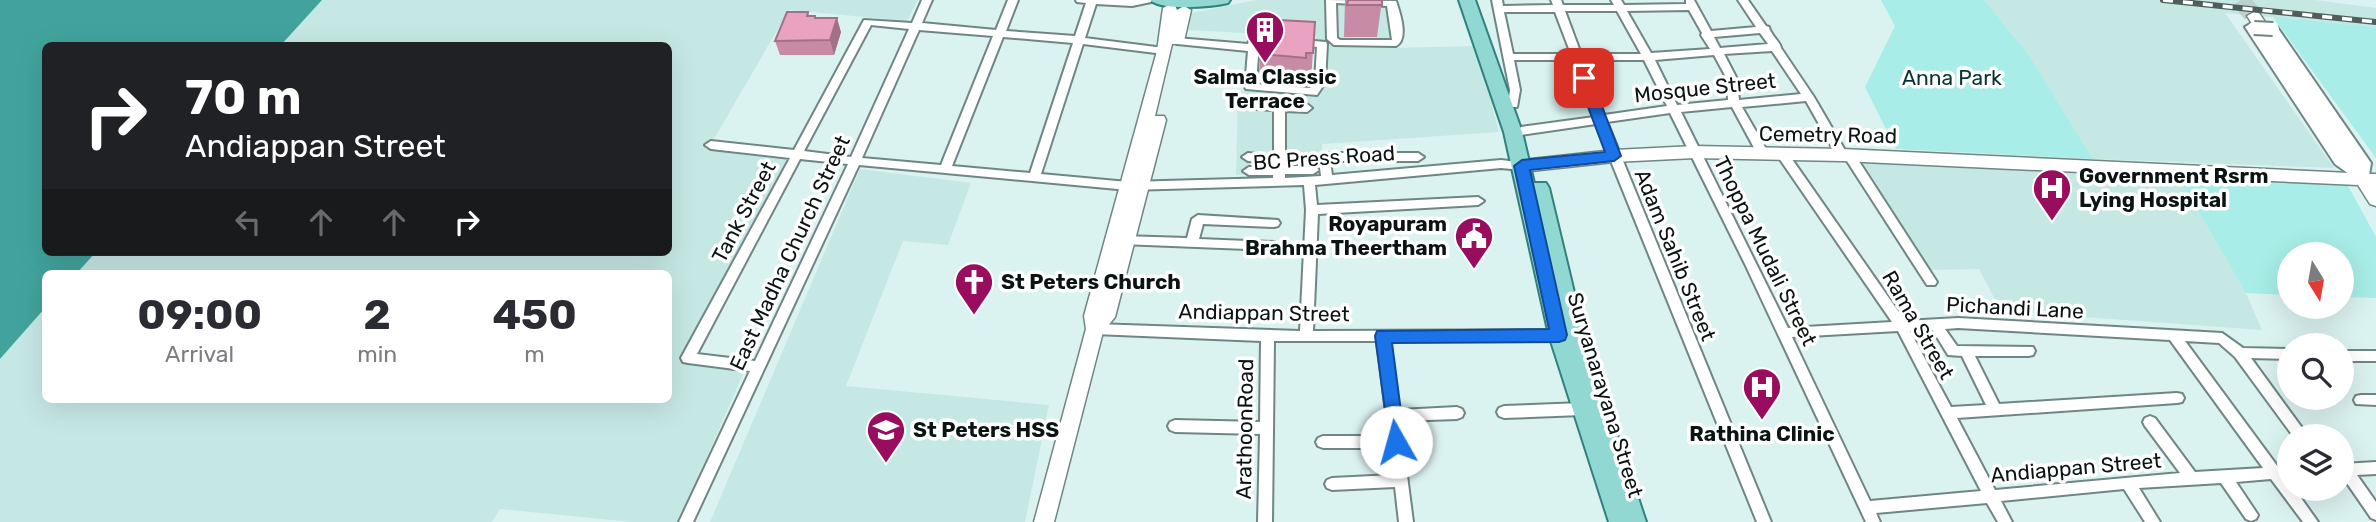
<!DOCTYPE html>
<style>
body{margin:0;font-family:Rubik,sans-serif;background:#f7f7f7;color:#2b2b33;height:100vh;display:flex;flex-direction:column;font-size:26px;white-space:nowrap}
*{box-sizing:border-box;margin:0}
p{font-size:23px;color:#7c7c81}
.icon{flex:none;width:38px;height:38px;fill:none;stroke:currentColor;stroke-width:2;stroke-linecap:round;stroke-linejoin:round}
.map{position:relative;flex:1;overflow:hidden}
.drawer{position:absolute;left:42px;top:270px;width:630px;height:133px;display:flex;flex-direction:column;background:#fff;border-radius:10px;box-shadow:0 7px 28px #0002}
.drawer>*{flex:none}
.banner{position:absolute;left:42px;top:42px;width:630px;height:214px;border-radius:10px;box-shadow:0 7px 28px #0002;background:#202124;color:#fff;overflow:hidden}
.needle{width:46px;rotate:169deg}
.fabs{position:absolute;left:2277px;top:242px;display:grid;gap:14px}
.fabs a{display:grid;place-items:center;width:77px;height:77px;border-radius:50%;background:#fff;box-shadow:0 7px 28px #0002;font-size:35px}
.pin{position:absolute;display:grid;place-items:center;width:60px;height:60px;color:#fff;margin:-30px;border-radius:14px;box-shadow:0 4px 10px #0006}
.me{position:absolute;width:77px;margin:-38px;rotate:353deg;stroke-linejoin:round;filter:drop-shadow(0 0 5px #0008)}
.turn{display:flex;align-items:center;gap:24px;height:147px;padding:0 28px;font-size:32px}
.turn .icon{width:91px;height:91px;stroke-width:2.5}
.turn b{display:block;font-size:49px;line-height:60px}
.lanes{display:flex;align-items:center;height:66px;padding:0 28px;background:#0003;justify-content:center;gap:35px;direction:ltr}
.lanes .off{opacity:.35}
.eta{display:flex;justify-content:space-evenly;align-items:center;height:119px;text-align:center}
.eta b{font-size:42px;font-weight:700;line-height:49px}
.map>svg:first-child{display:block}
</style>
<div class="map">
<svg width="2376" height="522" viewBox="0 0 2376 522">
<rect width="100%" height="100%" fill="#daf2f0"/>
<path fill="#c6e8e5" d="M322,0H918L907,21L789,10L708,149L787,160L682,359L746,367L679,522H632L500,509L492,522H0V359L45,308L46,399H668V273H77L96,252H668V46L281,45Z
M1256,0H1387L1391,48L1476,46L1499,132L1322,144V170L1236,175L1238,91L1312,94L1316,37L1189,30L1191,13Z
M1984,0H2315L2376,8V27L2225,13L2334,168L2093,159L2029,55Z
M1862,161L2177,175L2246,293L2262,330L2001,311L1979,269L1929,270Z
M860,169L971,183L948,245L903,241L846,386L1049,405L1025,522H710Z"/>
<path fill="#a8ede7" d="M1881,0H1984L2029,55L2093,159L1896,149L1865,87L1895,26Z
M2273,17L2376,27V158Z
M2177,175L2348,186L2376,237V298L2342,297V254H2289V295L2246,293Z"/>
<path fill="#42a39d" d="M0,0H322L281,45L46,46V252H96L77,273H46L45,308L0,359Z"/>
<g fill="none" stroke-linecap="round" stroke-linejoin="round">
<path stroke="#bbd1cf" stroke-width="18" stroke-dasharray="18 9" stroke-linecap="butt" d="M2240,0L2254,16"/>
<g stroke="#708684" stroke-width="4">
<path id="street" d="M922,0H932L922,23L996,30L1008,0H1018L1006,31L1075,36L1086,3L1077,2L1076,0H1152L1151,2L1132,6L1096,4L1085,38L1164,48L1169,51L1164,54L1083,44L1041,174L1128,182L1273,178V175H1249L1243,171L1249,167H1273L1274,163L1248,161L1242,157L1248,153L1274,156V110L1257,109L1256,106L1261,102L1307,104L1312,108L1307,112L1285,111V156L1314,154L1319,156L1324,153H1418L1424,157L1418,161H1330L1332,175L1501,160L1526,163L1528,166L1522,170L1501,168L1315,185L1317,205L1478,197L1484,201L1478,205L1318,214L1313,331L1563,330L1568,331L1569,335L1568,339L1563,340L1390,341L1399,410L1457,407L1462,409L1464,413L1462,417L1457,419L1400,421L1413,522H1399L1395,487L1332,490L1327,488L1325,484L1327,480L1332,478L1393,475L1390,448H1323L1318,446L1316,442L1318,438L1323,436H1389L1377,341H1274L1272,522H1258L1260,434L1175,432L1170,430L1168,426L1170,422L1175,420L1260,422L1261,341L1095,334L1090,333L1089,329L1090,325L1095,324L1300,331L1306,210L1304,185L1128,190L859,165L693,522H679L750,371L688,363L683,362L681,358L790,158L711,149L705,145L711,141L794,150L864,20L912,23ZM871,25L909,29L851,157L804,151ZM919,30L993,36L941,165L862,158ZM1003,37L1073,43L1030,173L952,166ZM800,159L848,164L755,361L697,354ZM1319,160L1321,176L1285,178V174H1313L1319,170L1313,166H1285V164L1314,162Z
M1326,0L1396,1C1400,13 1409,39 1396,46L1334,45L1327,39ZM1336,3L1387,6L1392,40H1340L1337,38Z
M1492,0H1502L1503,6L1553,5L1551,0H1561L1563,5H1614L1611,0H1621L1624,5L1686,4V0H1694L1711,31L1756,27L1738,0H1748L1766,26L1769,27C1770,34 1781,43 1781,48L1814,97L1846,152H1853L1937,282L1935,285H1927L1845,158H1838L1806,101L1742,107L1769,154L1763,158L1759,157L1732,107L1681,112L1788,328L1892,322L1779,158L1777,155L1779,152H1787L1905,321L1958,318L2222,333L2243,348L2289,349V359L2251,358L2308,436H2293L2235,357L2219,343L2185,341L2278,467L2289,466V478H2287L2289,488H2294L2318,522H2303L2271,479L2236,482L2258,515L2256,519L2251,521L2246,519L2221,483L2139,488L2160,522H2145L2124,489L2001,501L2012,522H1998L1987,503L1876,513L1880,522H1866L1745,264L1670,113L1607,122L1771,522H1757L1596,124L1521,135L1515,131L1521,127L1594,117L1573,60H1514L1520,90L1517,107H1509L1508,104L1510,90ZM1689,10L1702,33L1701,35L1710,49L1651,53L1627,11ZM1565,11H1617L1641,54H1581ZM1504,12H1555L1571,54H1513ZM1760,33L1768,44L1720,48L1714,37ZM1772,51L1801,94L1739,100L1737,79L1724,54ZM1714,55L1727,79L1728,100L1677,105L1655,60ZM1584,60H1644L1667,106L1604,115ZM1958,328L2170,340L2263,468L2195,472L2155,418L2150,416L2145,418L2143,422L2145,426L2180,473L1995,490L1957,418L2177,403L2182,402L2184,398L2182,394L2177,393L1999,404L1975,356H2028L2033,355L2035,351L2033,347L1957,346L1945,329ZM1932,329L1948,355L1962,356L1986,405L1951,407L1910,331ZM1898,331L1981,491L1870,501L1792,337Z
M2250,24L2258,26L2259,28L2257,30L2343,158L2359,170V163L2268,29L2273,26L2277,27L2371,163L2368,182H2360L2335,164L2245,27Z
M1254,36L1326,42L1327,44L1325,83L1317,95L1246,89L1245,87L1248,51L1177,44L1172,41L1177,38L1248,44L1250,37ZM1259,43L1317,47L1315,82L1310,88L1256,84Z
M1198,215L1278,220L1280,223L1278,226L1274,227L1203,224L1199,239L1274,242L1280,246L1274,250L1121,244L1115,240L1121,236L1187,238L1192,219Z
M2342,351H2376V361H2342Z
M2361,395H2376V405L2356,404L2354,400L2356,396Z
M1582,403L1587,405L1589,409L1587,413L1582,415L1504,418L1499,416L1497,412L1499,408L1504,406Z
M2376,462V474L2357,475L2376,502V520L2371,518L2342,476V464Z"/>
</g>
<g stroke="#708684" stroke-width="3">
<path id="secondary" d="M1170,4L1175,5L1177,10L1184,6L1191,10L1184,41L1182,44H1172L1155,116H1164L1166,120L1115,317L1103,332L1054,522H1034L1086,329L1084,316L1157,51L1163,8Z
M2254,12L2259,13L2368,174H2376V206L2370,204L2358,185L1842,161L1695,158L1614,162L1522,172L1514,166L1522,160L1614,150L1695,146L1842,149L2350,173L2247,16Z"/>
</g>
<g stroke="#32817c" stroke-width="4">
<path id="primary" d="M1150,0H1230L1228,3C1211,7 1162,11 1150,0Z
M1459,0H1475L1522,132L1534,183H1546L1549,188L1584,334L1646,522H1609L1549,335L1504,132Z"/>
</g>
<use href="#street" fill="#fff" fill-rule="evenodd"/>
<use href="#secondary" fill="#fff" fill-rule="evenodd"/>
<use href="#primary" fill="#91d7d2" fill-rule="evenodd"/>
<g stroke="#4f5d5c" stroke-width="6">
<path id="rail" d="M2163,0L2376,22"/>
</g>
<use href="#rail" stroke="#fff" stroke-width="3.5" stroke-dasharray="10" stroke-linecap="butt"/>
<g stroke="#708684" stroke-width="16" stroke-linecap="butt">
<path id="street-bridge" d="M2254,28L2273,29"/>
</g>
<use href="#street-bridge" stroke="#fff" stroke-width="12"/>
</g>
<path fill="#c88ba5" d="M1345,0H1382L1377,37H1344Z
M808,12L809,16L816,18L841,32L834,55H780L775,41Z
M1315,22L1311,80H1304L1303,85L1259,82L1260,54Z"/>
<path fill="#a37186" d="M837,18L841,32L834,55L830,40Z"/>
<path fill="#e9a2c0" stroke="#a37186" stroke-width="2" d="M1348,0H1382V5H1347Z
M787,12H808L807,16H815V18H837L830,40L775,41Z
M1263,19L1315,22L1313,53H1306V58L1260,54Z"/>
<path fill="#1a73e8" stroke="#114b97" stroke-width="2" d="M1584,74L1591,78L1621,156L1614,161L1530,170L1567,335L1565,340L1559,342L1392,343L1405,442L1403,447L1396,449L1390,447L1375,336L1377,331L1549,329L1514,166L1522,160L1605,152L1577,78Z"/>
<defs>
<g id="building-pin" transform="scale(2.0125)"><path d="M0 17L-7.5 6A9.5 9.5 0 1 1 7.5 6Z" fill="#990d5f" stroke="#fff"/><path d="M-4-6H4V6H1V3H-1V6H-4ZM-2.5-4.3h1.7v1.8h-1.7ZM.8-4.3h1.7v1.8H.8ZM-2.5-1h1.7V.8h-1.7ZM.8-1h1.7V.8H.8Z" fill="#fff"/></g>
<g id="hospital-pin" transform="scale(2.0125)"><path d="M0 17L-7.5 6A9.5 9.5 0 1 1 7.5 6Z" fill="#990d5f" stroke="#fff"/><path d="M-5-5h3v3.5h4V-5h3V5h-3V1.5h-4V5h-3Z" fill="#fff"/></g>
<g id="civic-pin" transform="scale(2.0125)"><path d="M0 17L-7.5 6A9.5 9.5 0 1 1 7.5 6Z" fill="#990d5f" stroke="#fff"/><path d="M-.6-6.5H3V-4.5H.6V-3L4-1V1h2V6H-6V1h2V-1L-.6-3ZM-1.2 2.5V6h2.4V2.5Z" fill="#fff"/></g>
<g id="church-pin" transform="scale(2.0125)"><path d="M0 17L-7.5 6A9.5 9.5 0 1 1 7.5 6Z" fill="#990d5f" stroke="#fff"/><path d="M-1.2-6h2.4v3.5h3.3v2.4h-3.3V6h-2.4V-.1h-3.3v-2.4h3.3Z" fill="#fff"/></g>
<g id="school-pin" transform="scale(2.0125)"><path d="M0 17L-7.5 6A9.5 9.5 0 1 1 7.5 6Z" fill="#990d5f" stroke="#fff"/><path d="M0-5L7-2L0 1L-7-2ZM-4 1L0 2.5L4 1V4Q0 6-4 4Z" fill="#fff"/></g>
</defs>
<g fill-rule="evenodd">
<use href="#building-pin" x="1265" y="30"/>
<use href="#hospital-pin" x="2052" y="188"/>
<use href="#civic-pin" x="1474" y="236"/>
<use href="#church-pin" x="974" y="282"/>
<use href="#hospital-pin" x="1762" y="387"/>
<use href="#school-pin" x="886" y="430"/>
</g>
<g text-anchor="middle" stroke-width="7" stroke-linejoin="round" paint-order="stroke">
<g font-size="21" font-weight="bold" fill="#0b1413" stroke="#fff" text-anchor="start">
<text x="1265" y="84" text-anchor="middle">Salma Classic<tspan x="1265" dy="24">Terrace</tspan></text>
<text x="2079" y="183">Government Rsrm<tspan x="2079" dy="24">Lying Hospital</tspan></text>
<text x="1447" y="231" text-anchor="end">Royapuram<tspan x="1447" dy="24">Brahma Theertham</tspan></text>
<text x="1001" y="289">St Peters Church</text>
<text x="913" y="437">St Peters HSS</text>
<text x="1762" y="441" text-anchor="middle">Rathina Clinic</text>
</g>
<g font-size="21" fill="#053532" stroke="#fff">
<text x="1952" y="85">Anna Park</text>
</g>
<g font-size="21" fill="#0b1413" stroke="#fff">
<text transform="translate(1705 88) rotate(-6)" y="7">Mosque Street</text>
<text transform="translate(1828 135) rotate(1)" y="7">Cemetry Road</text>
<text transform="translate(1324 158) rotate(-4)" y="7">BC Press Road</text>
<text transform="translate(744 212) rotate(-62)" y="7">Tank Street</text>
<text transform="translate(1765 251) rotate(64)" y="7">Thoppa Mudali Street</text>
<text transform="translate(790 253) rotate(-65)" y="7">East Madha Church Street</text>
<text transform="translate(1675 255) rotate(68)" y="7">Adam Sahib Street</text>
<text transform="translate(2015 308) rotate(3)" y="7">Pichandi Lane</text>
<text transform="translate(1264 313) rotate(1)" y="7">Andiappan Street</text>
<text transform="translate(1918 325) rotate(60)" y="7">Rama Street</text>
<text transform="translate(1605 395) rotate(73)" y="7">Suryanarayana Street</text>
<text transform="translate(1245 429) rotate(-89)" y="7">ArathoonRoad</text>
<text transform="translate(2076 468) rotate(-5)" y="7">Andiappan Street</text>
</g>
</g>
</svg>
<div class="fabs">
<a><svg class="needle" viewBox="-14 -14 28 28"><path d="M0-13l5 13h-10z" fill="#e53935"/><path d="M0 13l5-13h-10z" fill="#7c7c81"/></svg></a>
<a><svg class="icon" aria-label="search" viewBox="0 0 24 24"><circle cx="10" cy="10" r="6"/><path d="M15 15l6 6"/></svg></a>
<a><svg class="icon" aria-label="layers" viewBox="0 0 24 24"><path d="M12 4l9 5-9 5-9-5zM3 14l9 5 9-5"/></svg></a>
</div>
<div class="pin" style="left:1584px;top:78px;background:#d93025"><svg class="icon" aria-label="arrive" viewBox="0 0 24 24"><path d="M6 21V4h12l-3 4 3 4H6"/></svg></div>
<svg class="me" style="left:1396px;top:442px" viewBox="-20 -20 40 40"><circle r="19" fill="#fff"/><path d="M0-13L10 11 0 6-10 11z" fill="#1a73e8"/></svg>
<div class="banner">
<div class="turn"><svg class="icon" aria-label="right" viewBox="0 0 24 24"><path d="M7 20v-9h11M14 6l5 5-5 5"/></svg><div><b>70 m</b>Andiappan Street</div></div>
<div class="lanes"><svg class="icon off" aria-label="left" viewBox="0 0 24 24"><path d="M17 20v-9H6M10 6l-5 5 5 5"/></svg><svg class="icon off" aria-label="ahead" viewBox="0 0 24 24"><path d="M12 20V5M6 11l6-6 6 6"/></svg><svg class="icon off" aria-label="ahead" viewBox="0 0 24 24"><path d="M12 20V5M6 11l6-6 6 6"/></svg><svg class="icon" aria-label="right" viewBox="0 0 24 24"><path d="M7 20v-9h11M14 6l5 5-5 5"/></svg></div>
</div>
<section class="drawer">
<div class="eta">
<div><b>09:00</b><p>Arrival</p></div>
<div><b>2</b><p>min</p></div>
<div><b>450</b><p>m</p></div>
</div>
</section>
</div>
